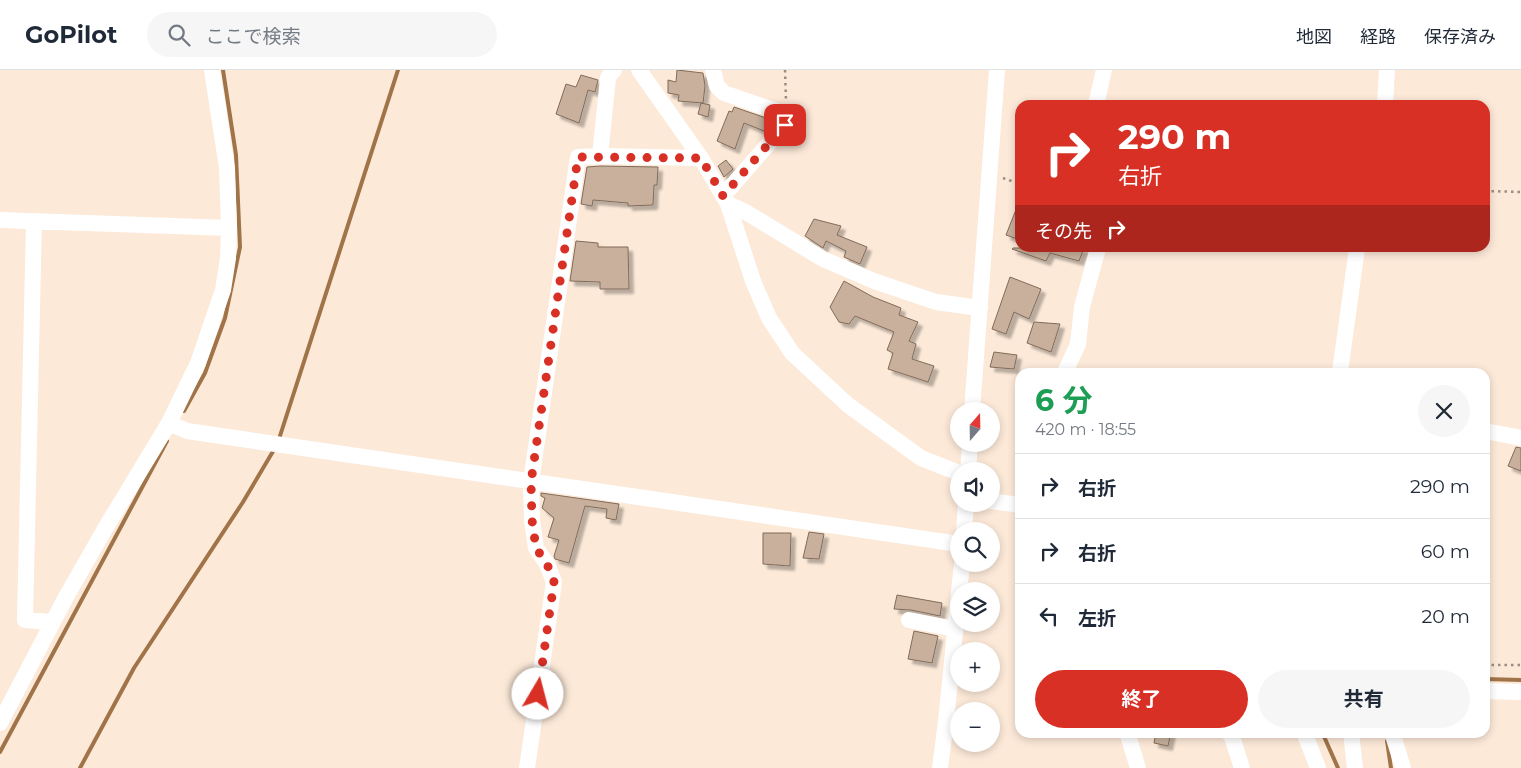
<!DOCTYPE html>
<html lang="ja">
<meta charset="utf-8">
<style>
body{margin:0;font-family:Montserrat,"Noto Sans JP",sans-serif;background:#f6f6f7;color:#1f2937;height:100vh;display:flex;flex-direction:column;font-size:19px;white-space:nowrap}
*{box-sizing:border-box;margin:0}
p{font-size:16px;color:#747a83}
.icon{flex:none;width:28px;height:28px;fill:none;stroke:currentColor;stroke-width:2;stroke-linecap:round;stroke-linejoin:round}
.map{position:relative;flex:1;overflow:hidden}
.details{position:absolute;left:1015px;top:298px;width:475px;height:370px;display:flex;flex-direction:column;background:#fff;border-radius:15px;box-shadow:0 2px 8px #0003}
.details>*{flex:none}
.top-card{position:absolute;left:1015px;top:30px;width:475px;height:152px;border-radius:15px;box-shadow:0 2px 8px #0003;background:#d93025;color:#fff;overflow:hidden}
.needle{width:32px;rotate:20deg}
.tools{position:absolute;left:950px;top:332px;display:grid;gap:10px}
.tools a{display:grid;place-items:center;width:50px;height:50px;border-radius:50%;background:#fff;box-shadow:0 2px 8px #0003;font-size:25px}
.pin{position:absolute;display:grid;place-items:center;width:42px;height:42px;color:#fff;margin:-21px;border-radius:10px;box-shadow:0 2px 8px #0006}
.me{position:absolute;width:55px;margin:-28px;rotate:8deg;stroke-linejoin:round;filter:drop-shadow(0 0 4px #0008)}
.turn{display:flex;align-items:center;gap:18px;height:105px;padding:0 20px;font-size:22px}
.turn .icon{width:65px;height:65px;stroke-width:2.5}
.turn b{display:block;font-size:35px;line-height:42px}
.then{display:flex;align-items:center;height:48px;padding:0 20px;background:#0003;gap:10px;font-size:19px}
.round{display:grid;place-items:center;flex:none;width:52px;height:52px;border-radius:26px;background:#f6f6f7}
.head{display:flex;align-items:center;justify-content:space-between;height:85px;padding:0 20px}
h1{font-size:30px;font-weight:700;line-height:38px;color:#1e9e55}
.primary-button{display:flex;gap:10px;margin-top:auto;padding:10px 20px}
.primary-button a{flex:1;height:58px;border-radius:30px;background:#d93025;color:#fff;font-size:20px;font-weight:700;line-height:58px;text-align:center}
.primary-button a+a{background:#f6f6f7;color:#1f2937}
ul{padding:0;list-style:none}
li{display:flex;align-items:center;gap:15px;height:65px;padding:0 20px;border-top:1px solid #e0e1e3}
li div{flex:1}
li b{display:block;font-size:19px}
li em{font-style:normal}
header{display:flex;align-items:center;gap:30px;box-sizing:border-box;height:70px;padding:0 25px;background:#fff;border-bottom:1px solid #e0e1e3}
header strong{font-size:24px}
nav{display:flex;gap:28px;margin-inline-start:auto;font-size:18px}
.search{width:350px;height:45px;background:#f6f6f7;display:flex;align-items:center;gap:12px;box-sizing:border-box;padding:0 18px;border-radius:28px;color:#747a83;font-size:19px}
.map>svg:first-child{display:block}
</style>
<header>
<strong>GoPilot</strong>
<div class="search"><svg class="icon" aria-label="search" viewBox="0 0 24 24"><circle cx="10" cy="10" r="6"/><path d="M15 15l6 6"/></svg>ここで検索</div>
<nav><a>地図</a><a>経路</a><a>保存済み</a></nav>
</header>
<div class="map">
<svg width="1521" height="698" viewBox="0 0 1521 698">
<defs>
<filter id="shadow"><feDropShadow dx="4.5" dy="4.5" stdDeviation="1" flood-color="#0004"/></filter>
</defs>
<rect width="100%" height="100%" fill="#fce9d8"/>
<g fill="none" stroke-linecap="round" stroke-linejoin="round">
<path stroke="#a17348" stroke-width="4" d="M184,341L205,303L225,248L240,177L236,85L223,0
M279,369L398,0
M1485,609L1521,610
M1322,662L1338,698
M1387,671L1391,698
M0,682L167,371
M80,698L134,598L243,432L275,378"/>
</g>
<path fill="#c8b09c" stroke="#816b59" filter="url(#shadow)" d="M677,0L703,3L705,16L703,33L678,31L679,25L668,23V10L676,12Z
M581,5L598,10L595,22L588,20L579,53L556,44L566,14L576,17Z
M701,33L710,35L708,47L698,44Z
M734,37L769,49L764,61L744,53L735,79L717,71L729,41L732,42Z
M726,90L733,99L724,107L718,96Z
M600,96L658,97L657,115H654L653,135L628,136V133L593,130L592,136L581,134L587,97Z
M1019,132H1020V170L1006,165Z
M814,149L841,156L837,165L867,177L860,194L844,187L846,181L826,171L823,178L805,166Z
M576,171L598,173V177H628L629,219H600V212L570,211Z
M1013,178H1084L1079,191L1050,183L1046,191L1012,179Z
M1010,207L1041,219L1029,249L1014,242L1006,264L992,259Z
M844,211L873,227L901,238L899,245L918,252L909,271L916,274L912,289L934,296L928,312L888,299L893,283L887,280L894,262L855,246L849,254L839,252L830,237Z
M1034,252L1060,254L1051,282L1027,273Z
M994,282L1017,285L1014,299L990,297Z
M1516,377L1521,378V401L1508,396Z
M541,423L619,434L616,450L606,448L607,439L585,436L569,493L555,489L554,486L559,470L548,467L554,448L542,438L545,428L541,426Z
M809,462L824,464L819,489L803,488Z
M763,463H791L790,496L763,494Z
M897,525L942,533L940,546L911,540L894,539Z
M914,561L938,566L932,593L908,589Z
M1156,662H1171L1168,676L1154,673Z"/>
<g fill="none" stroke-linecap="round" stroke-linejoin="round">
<path stroke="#9b8d81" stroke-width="2.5" stroke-dasharray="2.5 4" stroke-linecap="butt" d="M785,0L786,31
M1003,108L1020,114
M1485,121L1521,122
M1485,595H1521"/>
<path stroke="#fff" stroke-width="16" d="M639,0L701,88L728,134L753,211L769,248L792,283L848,335L921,388L959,403
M713,0L717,16L724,23L787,45L785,55L723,126
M1096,35L1104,0
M1385,35L1387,0
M600,86L701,88
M728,134L744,141L823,189L874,211L936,232L980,238
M0,150L229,158
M34,151L25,550L53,552
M1065,302L1078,274L1082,237L1098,178
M1340,302L1357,178
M972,341L997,0
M169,353L187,361L959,474
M1485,361L1521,368
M968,401L970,374
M991,431L1020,435
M964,461L966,434
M959,521L962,494
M909,550L955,559
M1485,621L1521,622
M0,653L66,527L106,457L169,353L198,293L223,220L228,188L229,158L227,98L212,0
M1127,662L1138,698
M1228,662L1232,667L1242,698
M1304,662L1318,698
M1351,662L1355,698
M1392,662L1403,698
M527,698L554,512L547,494L536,478L532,450L531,412L578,87L600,86L608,8L611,3L614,0
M940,698L946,651L959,523"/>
</g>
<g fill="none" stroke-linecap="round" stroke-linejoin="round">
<path stroke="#d93025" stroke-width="9" stroke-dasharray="0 16.2" d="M538,624L554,512L547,494L536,478L532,450L531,412L578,87L701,88L723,126L785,55"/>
</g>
</svg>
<div class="tools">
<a><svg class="needle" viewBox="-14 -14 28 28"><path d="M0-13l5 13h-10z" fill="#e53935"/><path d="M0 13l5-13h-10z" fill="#747a83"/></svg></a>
<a><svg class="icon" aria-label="sound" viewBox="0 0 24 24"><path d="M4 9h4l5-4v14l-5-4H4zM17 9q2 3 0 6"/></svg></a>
<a><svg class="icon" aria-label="search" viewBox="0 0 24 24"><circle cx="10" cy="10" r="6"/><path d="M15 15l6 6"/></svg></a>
<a><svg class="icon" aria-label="layers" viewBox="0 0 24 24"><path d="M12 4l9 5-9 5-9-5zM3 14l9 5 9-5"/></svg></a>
<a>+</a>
<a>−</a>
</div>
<div class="pin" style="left:785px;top:55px;background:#d93025"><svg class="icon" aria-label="arrive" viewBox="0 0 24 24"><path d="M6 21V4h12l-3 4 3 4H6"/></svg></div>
<svg class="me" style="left:538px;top:624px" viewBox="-20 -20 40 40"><circle r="19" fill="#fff"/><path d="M0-13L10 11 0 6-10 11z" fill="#d93025"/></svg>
<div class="top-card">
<div class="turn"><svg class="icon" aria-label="right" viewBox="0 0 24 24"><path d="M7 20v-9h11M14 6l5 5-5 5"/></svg><div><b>290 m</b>右折</div></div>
<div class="then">その先<svg class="icon" aria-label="right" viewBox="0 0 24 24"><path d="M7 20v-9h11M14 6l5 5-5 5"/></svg></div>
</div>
<section class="details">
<div class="head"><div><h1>6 分</h1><p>420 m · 18:55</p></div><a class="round"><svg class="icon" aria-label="close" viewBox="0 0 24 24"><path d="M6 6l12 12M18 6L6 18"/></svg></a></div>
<ul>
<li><svg class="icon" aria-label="right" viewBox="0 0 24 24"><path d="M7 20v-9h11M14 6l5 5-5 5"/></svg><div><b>右折</b></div><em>290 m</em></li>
<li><svg class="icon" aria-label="right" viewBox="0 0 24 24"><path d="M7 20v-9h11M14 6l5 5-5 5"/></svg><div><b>右折</b></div><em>60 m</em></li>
<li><svg class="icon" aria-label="left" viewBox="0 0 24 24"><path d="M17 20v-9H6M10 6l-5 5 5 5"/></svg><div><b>左折</b></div><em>20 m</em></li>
</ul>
<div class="primary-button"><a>終了</a><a>共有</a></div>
</section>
</div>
